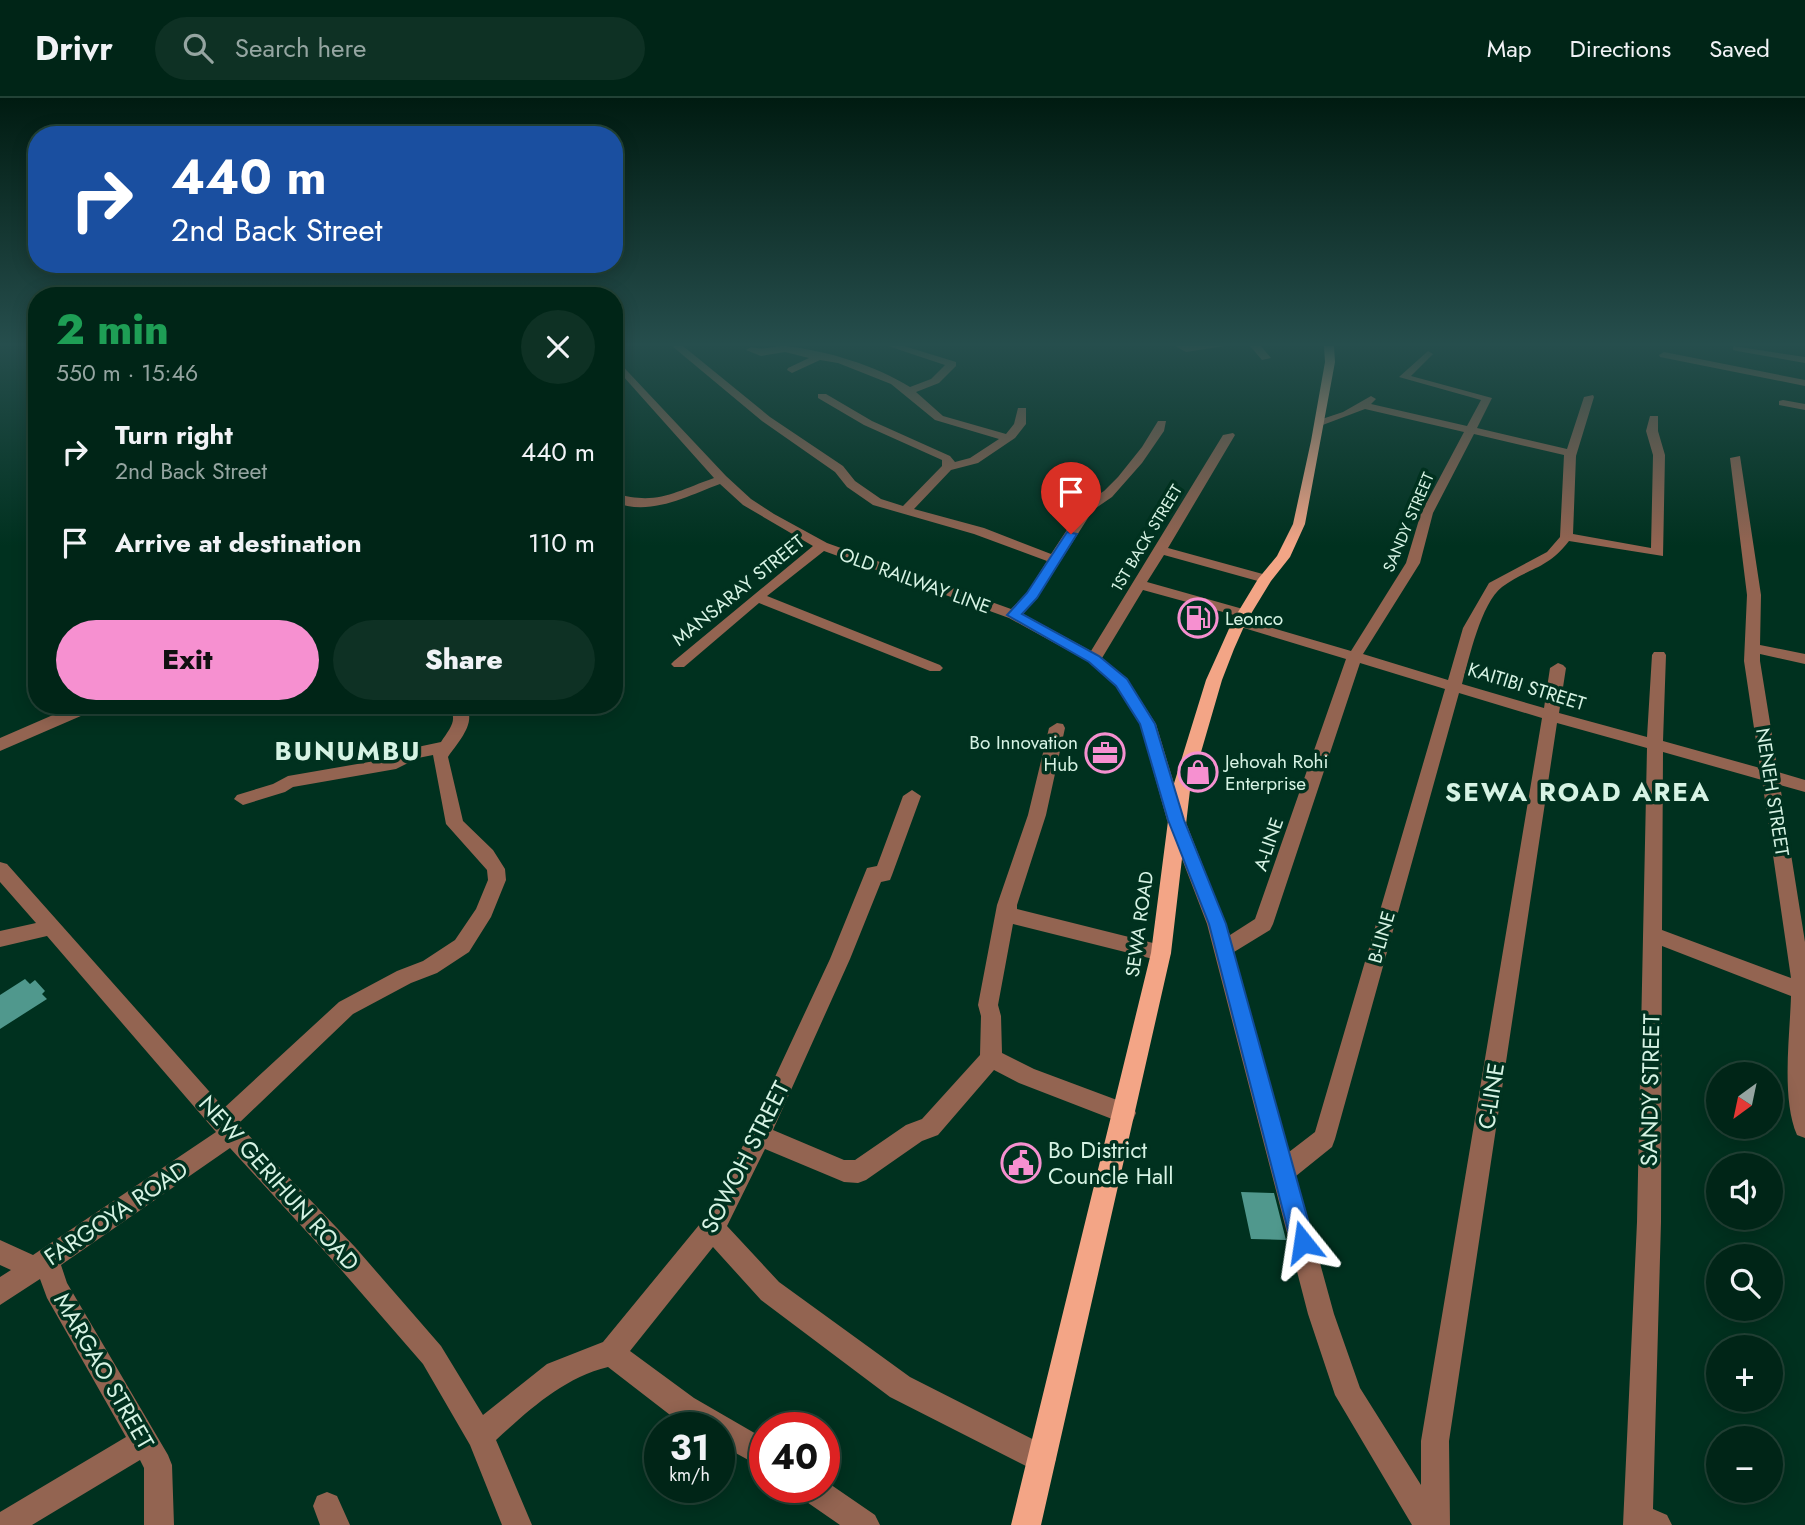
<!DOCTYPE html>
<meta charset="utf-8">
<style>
body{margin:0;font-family:Jost,sans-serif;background:#0e3124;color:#f1f3f6;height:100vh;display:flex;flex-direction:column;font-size:26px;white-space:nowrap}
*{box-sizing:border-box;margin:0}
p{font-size:23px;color:#95a5a1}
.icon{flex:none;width:38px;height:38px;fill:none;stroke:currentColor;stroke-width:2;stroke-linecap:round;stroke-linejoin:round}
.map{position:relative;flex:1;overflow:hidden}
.sheet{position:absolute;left:28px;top:189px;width:595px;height:427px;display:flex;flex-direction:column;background:#002517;border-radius:28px;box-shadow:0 4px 18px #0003,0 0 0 2px #224236}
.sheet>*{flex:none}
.banner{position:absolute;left:28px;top:28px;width:595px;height:147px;border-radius:28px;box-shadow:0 4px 18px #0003,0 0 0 2px #224236;background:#1a4fa0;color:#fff;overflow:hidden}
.needle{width:46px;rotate:213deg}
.tools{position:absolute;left:1706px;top:964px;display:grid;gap:14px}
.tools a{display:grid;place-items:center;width:77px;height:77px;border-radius:50%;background:#002517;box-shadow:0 4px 18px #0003,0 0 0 2px #224236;font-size:35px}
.speed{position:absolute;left:644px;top:1314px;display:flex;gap:14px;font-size:35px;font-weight:700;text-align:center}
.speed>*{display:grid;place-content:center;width:91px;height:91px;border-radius:50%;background:#002517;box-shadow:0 4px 18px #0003,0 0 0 2px #224236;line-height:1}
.speed small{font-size:18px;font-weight:400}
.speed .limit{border:10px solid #d22;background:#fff;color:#111}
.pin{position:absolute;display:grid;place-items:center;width:60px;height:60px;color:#fff;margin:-72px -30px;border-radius:50% 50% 50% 0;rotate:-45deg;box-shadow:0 0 7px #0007}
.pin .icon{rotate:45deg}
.me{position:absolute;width:77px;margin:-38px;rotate:345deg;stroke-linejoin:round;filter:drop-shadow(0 0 5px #0008)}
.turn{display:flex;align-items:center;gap:24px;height:147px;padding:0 28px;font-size:32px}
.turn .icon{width:91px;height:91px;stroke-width:2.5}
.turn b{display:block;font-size:49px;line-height:60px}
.round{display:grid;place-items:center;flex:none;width:74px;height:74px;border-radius:37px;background:#0e3124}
.headline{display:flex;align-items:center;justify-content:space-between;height:119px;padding:0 28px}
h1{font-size:42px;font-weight:800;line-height:52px;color:#1e9e55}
.button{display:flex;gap:14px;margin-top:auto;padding:14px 28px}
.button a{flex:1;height:80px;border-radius:42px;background:#f690d0;color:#111;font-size:28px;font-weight:800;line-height:80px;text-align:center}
.button a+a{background:#0e3124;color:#f1f3f6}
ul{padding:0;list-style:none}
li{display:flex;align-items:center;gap:21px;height:91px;padding:0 28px}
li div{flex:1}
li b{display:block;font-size:26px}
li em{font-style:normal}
header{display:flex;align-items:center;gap:42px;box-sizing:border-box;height:98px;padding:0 35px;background:#002517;border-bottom:2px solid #224236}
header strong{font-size:33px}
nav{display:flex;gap:38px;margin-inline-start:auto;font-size:24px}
.search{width:490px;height:63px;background:#0e3124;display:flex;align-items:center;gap:18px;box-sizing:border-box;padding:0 24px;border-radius:38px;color:#95a5a1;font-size:26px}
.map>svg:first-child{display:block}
</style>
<header>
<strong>Drivr</strong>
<div class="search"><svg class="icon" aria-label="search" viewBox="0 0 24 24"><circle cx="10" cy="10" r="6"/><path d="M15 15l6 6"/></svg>Search here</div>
<nav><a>Map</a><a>Directions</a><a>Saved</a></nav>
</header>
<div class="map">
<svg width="1805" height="1427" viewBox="0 0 1805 1427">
<rect width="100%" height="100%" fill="#00311f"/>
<path fill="#50988d" d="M25,881L30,886L35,882L45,893L42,896L47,901L0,931V897Z
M1241,1094L1274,1095L1286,1142L1251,1141Z"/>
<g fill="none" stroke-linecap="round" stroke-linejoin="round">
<path fill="#936451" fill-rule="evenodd" d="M614,248H625L614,252Z
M672,248H683L770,319L843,368L855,383L881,401L903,408L942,368V362L864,327L818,300V296H826L872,323L950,358L955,364L970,360L999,341L935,322L891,286L838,265L820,262L792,275L787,272L788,270L809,260L785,254L761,258L746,252L751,249C766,253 773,247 786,248C827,253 875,267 910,289L931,281L945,267L888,248H904L956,264V268L939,285L916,294L943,318L1006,336L1014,326L1018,310H1026V326L1015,340L978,365L951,372L914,411L984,430L1051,456L1084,406L1104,393L1118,379L1142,349L1158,323H1166L1164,333L1142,365L1112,399L1093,412L1039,497L1023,516L1091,553L1223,337L1233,335L1235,337L1168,450L1270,478L1272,481L1265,485L1164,457L1147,484L1250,513L1252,516L1245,520L1143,492L1102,560L1127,581L1156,626L1185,722L1230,837L1255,821L1346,561L1234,527L1232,524L1239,520L1351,553L1406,465L1421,415L1464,334L1365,311L1320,328L1316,327V323L1343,314L1371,298L1376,301L1371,306L1467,328L1481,302L1399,279L1428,253L1433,256L1411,278L1492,300L1477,330L1567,351L1584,299L1593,297L1594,299L1576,358L1573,436L1651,450L1653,357L1646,333L1650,318H1658V333L1665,357L1663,458L1569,443C1547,472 1527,470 1502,489C1481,505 1469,561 1462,586L1544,610L1550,570L1558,565L1563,567L1566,570L1559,615L1647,639L1652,557L1654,554H1664L1666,557L1663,643L1760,670L1744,563L1747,497L1730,360L1740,358L1761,497L1760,547L1805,556V566L1760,556V563L1778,674L1805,682V694L1780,687L1805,844V1040L1797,1037C1781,1000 1790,937 1791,898L1662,848L1661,1124L1653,1411L1667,1417L1672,1427H1623L1637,1124L1647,650L1557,625L1449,1343L1450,1427H1412L1335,1297L1308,1216L1207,826L1167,722L1140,626L1128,606L1117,589L1089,564L1009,520L824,453L767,498L940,567L943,570L940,573H930L759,505L684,569H674L671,566L674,563L813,448L743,407L720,386C687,398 650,419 614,404V395C657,408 674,394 714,380L614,268V259L726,378L751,401L774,416L827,445L1011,511L1027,495L1047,463L974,436L873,407L847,389L835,374L762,323ZM1474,336L1564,357L1560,439L1547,454L1489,485L1463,530L1448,582L1363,556L1420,465L1433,415ZM1360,565L1445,591L1315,1034L1289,1054L1234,854L1270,832L1273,826ZM1459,595L1542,620L1421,1343V1387L1360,1290L1334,1216L1296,1078L1332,1049L1335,1041ZM1663,654L1762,682L1791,880L1662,832Z
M1175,248H1225L1186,254Z
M1250,248H1261L1271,260L1262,262Z
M1733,248L1805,259V265L1737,253L1733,252Z
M1664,254L1805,282V288L1660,259L1659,257Z
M37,282V296L27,294V290Z
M1783,302L1805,306V312L1779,307V303Z
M76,607H99L97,611L0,653V640Z
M448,607H465C478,624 458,644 448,659L463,723L493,752L505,771L506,782L491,819L469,854L437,875L411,885L353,916L238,1026L355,1149L441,1248L483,1317L547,1266L603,1244L704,1121L732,1071L830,861L867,770L877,768L903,698L912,692L921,698L892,777L890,782L881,784L850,861L773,1032L844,1062H855L906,1027L922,1021L980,957L981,918L978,907L997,807L1028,717L1049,630L1057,625L1063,626L1065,630L1046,717L1017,807V811L1161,847L1168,849L1171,855L1168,861L1161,863L1013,826L998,907L1001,918L1002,955L1034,971L1133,1008L1136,1015L1133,1022L1125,1026L1019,985L994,972L938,1037L922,1043L866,1082L858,1085L844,1084L765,1051L727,1128L779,1184L910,1279L1052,1351L1056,1361L1052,1371L1042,1375L1032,1371L890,1299L761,1202L713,1149L630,1253L694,1300L765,1341V1371L719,1346V1330H692L674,1320L608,1269C563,1280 529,1312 496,1342L532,1427H502L470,1347L423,1266L337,1167L230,1050L61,1167L67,1185L168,1357L172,1367L174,1427H144V1370L140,1362L32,1427H0V1414L126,1339L47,1200L40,1181L0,1207V1179L11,1172L0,1167V1142L33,1157L216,1034L47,838L0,849V833L36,825L0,784V764L7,766L224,1010L339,904L397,873L423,863L455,842L476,811L488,782L487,772L446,726L433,657L418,660L396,671L293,689L285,694L243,707L234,701L237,697L273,686L288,678L392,660L408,651L441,644C450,630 459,622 448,607Z
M824,1382L875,1417L880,1427H840L801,1400L797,1390H824Z
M327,1394L337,1398L350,1427H320L313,1408L317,1398Z"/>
<path fill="#f3a586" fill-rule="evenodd" d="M1324,248H1334L1335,264L1305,426L1290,459L1271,483L1246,524L1234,551L1222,582L1190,692L1171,855L1041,1427H1011L1151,855L1172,692L1206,582L1220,551L1232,524L1258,481L1277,458L1293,426L1311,343L1325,264Z"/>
</g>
<linearGradient id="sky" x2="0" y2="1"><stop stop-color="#001b11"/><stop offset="0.55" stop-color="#264e4d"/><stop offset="1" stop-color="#264e4d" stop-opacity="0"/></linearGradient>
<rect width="1805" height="448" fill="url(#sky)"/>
<path fill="#1a73e8" stroke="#114b97" stroke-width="2" d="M1067,434L1077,436L1037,500L1022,516L1099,558L1127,581L1155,626L1184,722L1226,826L1314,1144L1310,1152L1303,1155L1295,1152L1291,1144L1209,826L1168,722L1140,626L1116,588L1089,564L1007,517L1027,495Z"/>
<defs>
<g id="fuel-ring" transform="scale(2.0125)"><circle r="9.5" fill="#00311f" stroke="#f690d0" stroke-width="1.5"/><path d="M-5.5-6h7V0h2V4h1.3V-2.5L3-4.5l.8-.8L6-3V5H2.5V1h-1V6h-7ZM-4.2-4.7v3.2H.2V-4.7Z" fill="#f690d0"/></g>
<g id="office-ring" transform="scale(2.0125)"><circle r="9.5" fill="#00311f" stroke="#f690d0" stroke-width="1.5"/><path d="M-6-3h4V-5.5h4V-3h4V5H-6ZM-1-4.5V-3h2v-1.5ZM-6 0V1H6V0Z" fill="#f690d0"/></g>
<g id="shop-ring" transform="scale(2.0125)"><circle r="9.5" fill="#00311f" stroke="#f690d0" stroke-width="1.5"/><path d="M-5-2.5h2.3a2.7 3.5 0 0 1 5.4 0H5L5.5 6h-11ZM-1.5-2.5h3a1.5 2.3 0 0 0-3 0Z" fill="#f690d0"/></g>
<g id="civic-ring" transform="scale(2.0125)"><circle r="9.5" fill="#00311f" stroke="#f690d0" stroke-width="1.5"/><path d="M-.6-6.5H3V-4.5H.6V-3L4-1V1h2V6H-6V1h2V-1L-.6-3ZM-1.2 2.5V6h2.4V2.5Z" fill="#f690d0"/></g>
</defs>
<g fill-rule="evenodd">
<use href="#fuel-ring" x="1198" y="520"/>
<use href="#office-ring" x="1105" y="655"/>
<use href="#shop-ring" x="1198" y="674"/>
<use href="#civic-ring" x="1021" y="1065"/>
</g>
<g text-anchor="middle" stroke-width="7" stroke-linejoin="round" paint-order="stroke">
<g font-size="16" fill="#d6f3e4" stroke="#00311f">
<text transform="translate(1408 424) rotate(-67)" y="6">SANDY STREET</text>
<text transform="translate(1146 440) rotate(-59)" y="6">1ST BACK STREET</text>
</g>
<g font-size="19" fill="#d6f3e4" stroke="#00311f">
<text transform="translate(915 482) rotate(20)" y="7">OLD RAILWAY LINE</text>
<text transform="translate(738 492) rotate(-39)" y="7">MANSARAY STREET</text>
<text transform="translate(1527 588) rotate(17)" y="7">KAITIBI STREET</text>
<text transform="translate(1773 694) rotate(81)" y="7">NENEH STREET</text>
<text transform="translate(1268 746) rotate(-71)" y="7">A-LINE</text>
<text transform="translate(1139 826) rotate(-82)" y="7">SEWA ROAD</text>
<text transform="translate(1381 839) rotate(-74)" y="7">B-LINE</text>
</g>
<g font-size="19" fill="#d6f3e4" stroke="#00311f" text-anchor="start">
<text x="1225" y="527">Leonco</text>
<text x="1078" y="651" text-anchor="end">Bo Innovation<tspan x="1078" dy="22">Hub</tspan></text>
<text x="1225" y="670">Jehovah Rohi<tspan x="1225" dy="22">Enterprise</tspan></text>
</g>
<g font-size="23" fill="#d6f3e4" stroke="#00311f">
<text transform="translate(1650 992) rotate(-89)" y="8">SANDY STREET</text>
<text transform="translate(1491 998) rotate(-81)" y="8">C-LINE</text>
<text transform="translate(745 1059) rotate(-63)" y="8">SOWOH STREET</text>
<text transform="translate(279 1085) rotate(48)" y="8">NEW GERIHUN ROAD</text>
<text transform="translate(116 1115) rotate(-34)" y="8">FARGOYA ROAD</text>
<text transform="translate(104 1273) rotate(60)" y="8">MARGAO STREET</text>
</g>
<g font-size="23" fill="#d6f3e4" stroke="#00311f" text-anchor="start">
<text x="1048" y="1060">Bo District<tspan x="1048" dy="26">Councle Hall</tspan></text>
</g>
<g font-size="26" font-weight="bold" letter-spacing="2" fill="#d6f3e4" stroke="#00311f">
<text x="348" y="662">BUNUMBU</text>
<text x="1578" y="703">SEWA ROAD AREA</text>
</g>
</g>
</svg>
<div class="tools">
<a><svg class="needle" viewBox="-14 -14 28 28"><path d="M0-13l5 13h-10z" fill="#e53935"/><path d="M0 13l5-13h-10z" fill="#95a5a1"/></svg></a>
<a><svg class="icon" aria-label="sound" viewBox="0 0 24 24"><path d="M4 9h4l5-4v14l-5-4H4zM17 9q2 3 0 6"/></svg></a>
<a><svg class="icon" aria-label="search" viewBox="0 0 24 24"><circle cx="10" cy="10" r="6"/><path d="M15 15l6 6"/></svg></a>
<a>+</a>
<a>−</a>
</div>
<div class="speed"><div>31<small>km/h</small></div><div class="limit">40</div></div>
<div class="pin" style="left:1071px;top:436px;background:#d93025"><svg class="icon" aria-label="arrive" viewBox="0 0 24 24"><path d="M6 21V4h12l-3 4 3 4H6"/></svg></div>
<svg class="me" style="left:1303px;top:1144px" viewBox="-20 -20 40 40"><path d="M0-17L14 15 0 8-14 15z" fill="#1a73e8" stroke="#fff" stroke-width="4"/></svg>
<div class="banner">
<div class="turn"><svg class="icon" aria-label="right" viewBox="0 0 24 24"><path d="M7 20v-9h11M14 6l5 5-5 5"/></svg><div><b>440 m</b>2nd Back Street</div></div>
</div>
<section class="sheet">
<div class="headline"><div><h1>2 min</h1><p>550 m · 15:46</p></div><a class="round"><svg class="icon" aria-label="close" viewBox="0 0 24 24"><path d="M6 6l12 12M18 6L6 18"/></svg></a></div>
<ul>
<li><svg class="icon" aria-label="right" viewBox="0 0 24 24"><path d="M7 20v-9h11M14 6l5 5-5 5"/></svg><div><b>Turn right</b><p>2nd Back Street</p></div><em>440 m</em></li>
<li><svg class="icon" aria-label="arrive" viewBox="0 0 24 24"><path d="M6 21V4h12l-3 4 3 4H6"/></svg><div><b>Arrive at destination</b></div><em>110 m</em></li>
</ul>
<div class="button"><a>Exit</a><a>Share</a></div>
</section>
</div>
